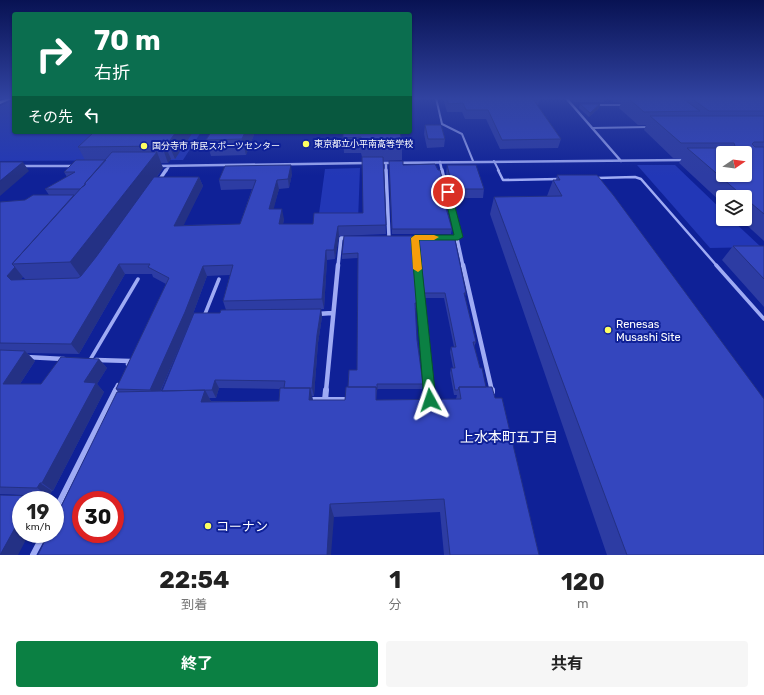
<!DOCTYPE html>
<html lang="ja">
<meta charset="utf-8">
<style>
body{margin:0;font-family:Rubik,"Noto Sans JP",sans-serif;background:#f6f6f6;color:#222;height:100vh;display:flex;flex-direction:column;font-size:15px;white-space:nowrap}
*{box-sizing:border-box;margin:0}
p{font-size:13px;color:#767676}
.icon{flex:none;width:22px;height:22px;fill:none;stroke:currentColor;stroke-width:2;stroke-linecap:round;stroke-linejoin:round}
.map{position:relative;height:555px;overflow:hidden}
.sheet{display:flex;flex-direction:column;background:#fff;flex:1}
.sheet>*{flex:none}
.guide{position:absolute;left:12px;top:12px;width:400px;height:122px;border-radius:4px;box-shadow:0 1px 3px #0004;background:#0b6e4f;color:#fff;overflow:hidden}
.needle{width:26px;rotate:77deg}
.controls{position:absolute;left:716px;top:146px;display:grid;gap:8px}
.controls a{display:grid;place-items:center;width:36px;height:36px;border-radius:4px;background:#fff;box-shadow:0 1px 3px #0004;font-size:20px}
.speed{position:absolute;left:12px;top:491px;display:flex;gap:8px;font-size:20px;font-weight:700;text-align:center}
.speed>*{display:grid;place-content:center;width:52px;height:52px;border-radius:50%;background:#fff;box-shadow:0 1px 3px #0004;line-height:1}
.speed small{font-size:10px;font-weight:400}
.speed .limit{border:6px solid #d22;background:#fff;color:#111}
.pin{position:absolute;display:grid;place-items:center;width:34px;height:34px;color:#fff;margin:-17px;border:2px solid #fff;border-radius:50%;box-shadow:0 1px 4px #0007}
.me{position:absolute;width:44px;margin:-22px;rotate:355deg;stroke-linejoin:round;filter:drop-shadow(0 0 3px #0008)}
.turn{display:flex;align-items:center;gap:14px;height:84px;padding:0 16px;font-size:18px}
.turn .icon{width:52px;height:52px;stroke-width:2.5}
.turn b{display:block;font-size:28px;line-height:34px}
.then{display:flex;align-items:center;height:38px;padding:0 16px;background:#0003;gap:8px;font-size:15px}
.eta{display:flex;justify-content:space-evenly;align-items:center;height:68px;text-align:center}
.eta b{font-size:24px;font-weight:700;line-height:28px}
.button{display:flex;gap:8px;margin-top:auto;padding:8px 16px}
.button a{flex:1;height:46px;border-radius:4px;background:#0b8043;color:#fff;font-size:16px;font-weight:700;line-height:46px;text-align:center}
.button a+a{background:#f6f6f6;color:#222}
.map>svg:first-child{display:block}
</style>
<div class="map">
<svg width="764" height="555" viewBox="0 0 764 555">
<rect width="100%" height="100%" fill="#0f2197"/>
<path fill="#2237b7" d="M14,100V132H201L183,160L0,161V106Z
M637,165H675L723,211V219H731L761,247L710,248Z
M360,168L358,221H318L325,169Z"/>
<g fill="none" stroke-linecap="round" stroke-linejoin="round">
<path stroke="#9fabf4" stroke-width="2" d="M436,98L442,124L462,134L473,161
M598,105H622
M592,128L648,127
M494,161L499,171"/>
<path stroke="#9fabf4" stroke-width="2.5" d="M498,170L503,180L559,179
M597,178L635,177L641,179L717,266"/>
<path stroke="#9fabf4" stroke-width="3.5" d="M716,265L764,319
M205,314L219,279
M90,360L138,279"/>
<path stroke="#9fabf4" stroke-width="4.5" d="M36,499L49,500"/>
<path stroke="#9fabf4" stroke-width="2.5" d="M566,98L621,161
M440,162L442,171
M378,163L685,160
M386,163V171
M22,166H74
M158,166L368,163
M166,171L169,166"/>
<path stroke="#9fabf4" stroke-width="3.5" d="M386,170L389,238
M442,170L463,266
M158,182L166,170
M407,238H424
M415,238L418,266
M338,266L341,238H348"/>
<path stroke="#9fabf4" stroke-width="4.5" d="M417,265L429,391
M463,265L492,391
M317,314L332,313
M26,357L64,359
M96,360L130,361L128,364
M115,391L118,385
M326,391L338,265"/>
<path stroke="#9fabf4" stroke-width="6" d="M429,390L430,400
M492,390V392
M307,400H351
M325,400L326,390
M55,511L116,390
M33,555L44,534"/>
<path fill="#cfd5fd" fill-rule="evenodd" d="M8,98H14L0,104V101Z"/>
</g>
<path fill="#2d3ca3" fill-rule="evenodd" d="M443,98H539L540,99L538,106L561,139L558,148L500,149L486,119H465L462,112H447Z
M570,98H608L604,102H574Z
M609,98H764V241L740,219H745V197H723V204L679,163L682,158H673L644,130L646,125H638L619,108L621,103L613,102Z
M580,104H600L599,108L589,117L579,108Z
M425,125L445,139L444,147L427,148L424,134Z
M193,132L175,159H171L168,163H161L163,168L157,177H199L203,186L183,225L240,224L252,189L221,190L219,180L292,174L289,188L279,189L273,209L284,219L283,224H313L363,213V161L361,153H344L343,138V132L402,144V160L383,161L386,234L339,236L335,259L327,260L324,309H321L322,317L318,343L314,396H312L313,400H345L348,387L357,370L358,258L342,259V254L344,236L417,303V308H415L417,340L423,384L422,389H377L376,400L456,399L457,395H454L450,373L451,368H453L450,352L451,347H454L444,298H424L419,241V236L466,293L465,297L476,342L474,347L486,387L495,398L539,555H444L440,512L334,517L118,392L116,389L166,284L153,277L152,274H125L79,354L27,353L35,361L20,384H41L99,359L107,368L97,384L104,392L53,491H52L49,496L0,494V202L25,200L49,195L45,189L67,177L64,172L85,160L78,147ZM230,275L223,301L226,310L220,313L162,391H161L190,322L207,276ZM23,277L25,279H21ZM219,388L280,389L279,401H211L209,398H216Z
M255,132L246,155L211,156L206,140Z
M403,165L446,194L445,198H444L452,229L451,234H392L389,166Z
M447,165L484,189L483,198H452L446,174Z
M557,175H597L764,555H607L490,214L494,197L547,196L553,180H556Z
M733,246H764V307L722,260Z"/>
<path fill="#243185" d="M605,98H608L604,102Z
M600,104L599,108L589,117L590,113Z
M176,132H193L175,159L168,143Z
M245,132H255L246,155L242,139Z
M164,143L171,159L168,163L162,146Z
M157,152L163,168L83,280L70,262Z
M23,162L29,171L0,196V181Z
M291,165L292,174L289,188L288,179Z
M199,177L203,186L179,235L174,226Z
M277,180L279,189L271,219L269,209Z
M282,209L284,219L281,234L279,224Z
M338,226L339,236L335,259L334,250Z
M326,250L327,260L324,309L322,299Z
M119,264L125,274L79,354L71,344Z
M203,266L207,276L190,322L157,399L150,390Z
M15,267L23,277L15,286L7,276Z
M321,309L322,317L318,343L314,396L312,388L317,335Z
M25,351L35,361L14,393L3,384Z
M99,359L107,368L97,384L104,392L53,491L42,483L84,382Z
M215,380L219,388L216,398L212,390Z
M310,388L314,405L309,400Z
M205,390L214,407L201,402Z
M40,483L52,491L49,496L37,488Z
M33,496L39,500H30Z
M330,504L334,517L331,555H327Z
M21,517V534H29L18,555H0Z"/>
<path fill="#3446be" stroke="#243185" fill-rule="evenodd" d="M447,98H539L540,99H533L561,139L502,140L488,110H466L463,103L448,104Z
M628,98H682L700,111L644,112Z
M691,98H764V111H709Z
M580,104H600L590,113Z
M650,116H764V142H754L752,144L755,147H764V214L745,198V197H744L687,148H732L735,146L734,143H681ZM723,153H745V175H723Z
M425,125H441L445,139H428Z
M94,132H176L168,143H164L162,146L78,147Z
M211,132H245L242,139L206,140Z
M343,132H400L402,144L362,145L361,137L343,138Z
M112,152H157L70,262L12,264L82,187L85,185V183Z
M362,157H383L386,225L338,226L334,250H326L322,299L223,301L233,265L203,266L185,312L150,390L116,389L169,278L148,267L150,264H119L71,344L0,343V202L25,200L33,195H74L12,264L15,267L7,276L11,280L78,278L81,276L96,257L154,177H199L174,226L240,224L256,180H219L225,166L291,165L288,179L277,180L269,209H282L279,224H313L314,213H363Z
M76,160H106L85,183V185L82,187L80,189H45L75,172H64Z
M389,161H403V165L435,164L438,170H440L446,194H442L452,229H392Z
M0,162H23L0,181Z
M447,165H476L484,189H453Z
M557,175H597L614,196L764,399V555H627L494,197L562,196L553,180H560Z
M454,235L466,293H464L476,342H473L480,368H482L486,387H459L458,390H455L451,368H455L451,347H456L445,293H424L419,236Z
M344,236H412L417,303H415L417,340L423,384H377V390L376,387H348L349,370H357L358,253L342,254Z
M733,246H764V279Z
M321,309L317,335L312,388H284L285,381L215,380L212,390L162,391L194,313H220L221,310Z
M0,350L25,351L3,384H41L61,357L99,359L84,382L96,383L42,483H40L37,488L0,487Z
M346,387H376V400L461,399L459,387H492L495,398H502L539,555H450L444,499L330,504L327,555H38L48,534H55V519L117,392L205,390L201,402L279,401L280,388H310L309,400H345ZM81,500H115V534H81Z
M0,495L33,496L30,500H21V517L0,555Z"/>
<linearGradient id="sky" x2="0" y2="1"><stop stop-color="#081253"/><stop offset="0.56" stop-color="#3143a1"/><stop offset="1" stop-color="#3143a1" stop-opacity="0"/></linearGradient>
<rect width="764" height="176" fill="url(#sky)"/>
<path fill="#0b8043" stroke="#07532c" d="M448,190L451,192L463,237L458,240H419L436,400L434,404L430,405L426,404L424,400L411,238L415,235H454L444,192Z"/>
<path fill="#f59e0b" d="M415,235H434L439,237L434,240H419L422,269L418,272L413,269L411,238Z"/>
<g fill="#fdff62" stroke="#0f2197" stroke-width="1.5">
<circle cx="306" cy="144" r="4"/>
<circle cx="144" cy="146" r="4"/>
<circle cx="608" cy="330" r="4"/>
<circle cx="208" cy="526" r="4"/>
</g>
<g text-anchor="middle" stroke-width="4" stroke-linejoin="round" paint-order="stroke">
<g font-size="9" fill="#fff" stroke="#0f2197" text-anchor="start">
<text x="314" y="147">東京都立小平南高等学校</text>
<text x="152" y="149">国分寺市 市民スポーツセンター</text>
</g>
<g font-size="11" fill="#fff" stroke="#0f2197" text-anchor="start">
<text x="616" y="328">Renesas<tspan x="616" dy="13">Musashi Site</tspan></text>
</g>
<g font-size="13" fill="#fff" stroke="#0f2197" text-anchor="start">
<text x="216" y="531">コーナン</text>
</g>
<g font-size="14" fill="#fff" stroke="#0f2197">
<text x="509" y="442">上水本町五丁目</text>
</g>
</g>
</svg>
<div class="controls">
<a><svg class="needle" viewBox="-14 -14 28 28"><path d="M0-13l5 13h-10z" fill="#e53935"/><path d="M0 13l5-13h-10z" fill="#767676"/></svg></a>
<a><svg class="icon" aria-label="layers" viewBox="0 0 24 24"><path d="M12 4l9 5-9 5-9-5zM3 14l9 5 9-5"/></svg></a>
</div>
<div class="speed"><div>19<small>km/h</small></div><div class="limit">30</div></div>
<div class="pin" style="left:448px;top:192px;background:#d93025"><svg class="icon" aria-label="arrive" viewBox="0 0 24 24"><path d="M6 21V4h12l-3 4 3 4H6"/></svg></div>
<svg class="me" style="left:430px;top:400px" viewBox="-20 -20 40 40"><path d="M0-17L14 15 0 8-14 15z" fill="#0b8043" stroke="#fff" stroke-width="4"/></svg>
<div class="guide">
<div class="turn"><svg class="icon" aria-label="right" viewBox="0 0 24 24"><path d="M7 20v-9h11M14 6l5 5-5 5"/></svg><div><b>70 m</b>右折</div></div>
<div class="then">その先<svg class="icon" aria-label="left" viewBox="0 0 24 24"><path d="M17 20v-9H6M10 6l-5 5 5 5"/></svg></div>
</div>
</div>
<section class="sheet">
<div class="eta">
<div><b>22:54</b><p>到着</p></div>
<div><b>1</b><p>分</p></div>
<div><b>120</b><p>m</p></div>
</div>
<div class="button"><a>終了</a><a>共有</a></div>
</section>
